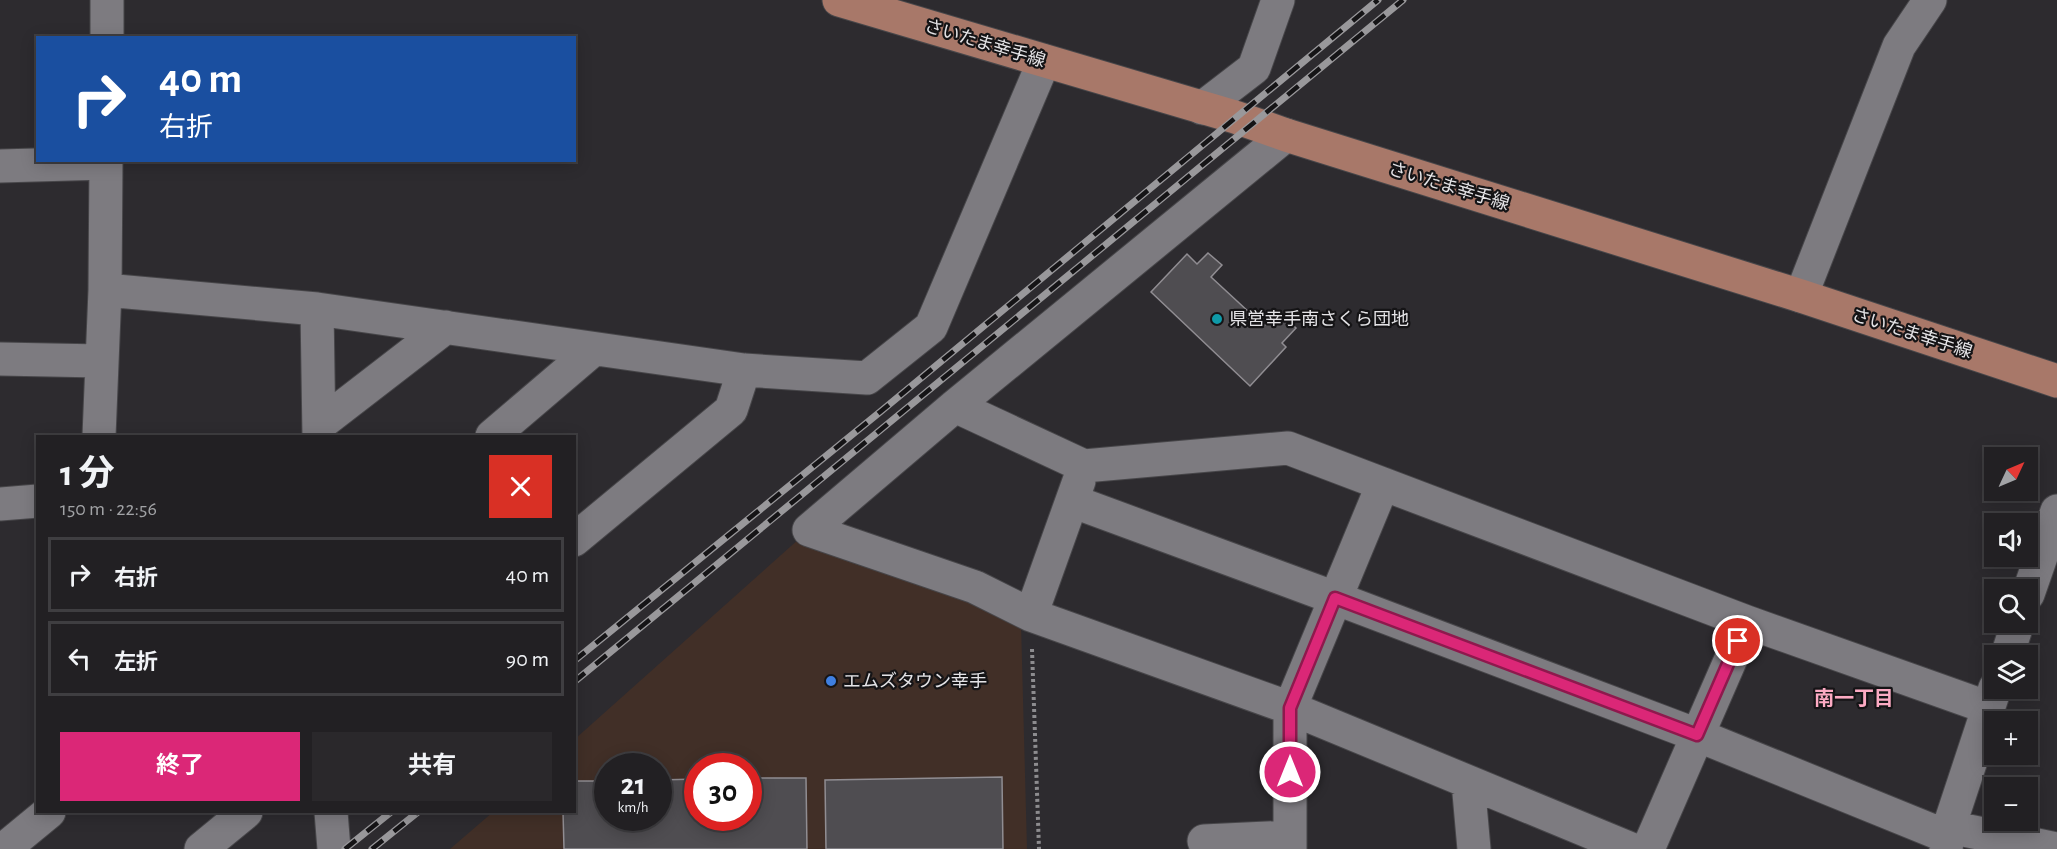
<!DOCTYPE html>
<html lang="ja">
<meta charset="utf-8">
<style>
body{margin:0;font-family:"Alegreya Sans","Noto Sans JP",sans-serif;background:#2a282b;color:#f1f3f6;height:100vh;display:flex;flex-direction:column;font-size:22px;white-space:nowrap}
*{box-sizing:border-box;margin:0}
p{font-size:20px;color:#a2a3a6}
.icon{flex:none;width:33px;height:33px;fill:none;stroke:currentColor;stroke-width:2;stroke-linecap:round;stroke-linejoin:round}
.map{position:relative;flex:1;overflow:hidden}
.drawer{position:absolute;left:36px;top:435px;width:540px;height:378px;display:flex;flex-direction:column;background:#222023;border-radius:0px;box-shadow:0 3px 15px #0003,0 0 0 2px #3f3e41}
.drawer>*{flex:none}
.hud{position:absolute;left:36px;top:36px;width:540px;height:126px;border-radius:0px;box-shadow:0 3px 15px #0003,0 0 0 2px #3f3e41;background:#1a4fa0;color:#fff;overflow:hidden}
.needle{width:39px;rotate:46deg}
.fabs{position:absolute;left:1984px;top:447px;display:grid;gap:12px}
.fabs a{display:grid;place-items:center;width:54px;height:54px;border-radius:0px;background:#222023;box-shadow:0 3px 15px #0003,0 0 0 2px #3f3e41;font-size:30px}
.speed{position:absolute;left:594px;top:753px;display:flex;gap:12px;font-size:30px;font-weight:700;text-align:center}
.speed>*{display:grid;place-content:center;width:78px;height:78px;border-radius:50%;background:#222023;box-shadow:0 3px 15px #0003,0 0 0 2px #3f3e41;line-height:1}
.speed small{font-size:15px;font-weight:400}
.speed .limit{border:9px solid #d22;background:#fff;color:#111}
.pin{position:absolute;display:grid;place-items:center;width:51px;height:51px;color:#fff;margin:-26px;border:3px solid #fff;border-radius:50%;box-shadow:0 2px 6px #0007}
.me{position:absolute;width:66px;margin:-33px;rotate:0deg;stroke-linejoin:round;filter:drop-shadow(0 0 4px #0008)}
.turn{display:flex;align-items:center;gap:21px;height:126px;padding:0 24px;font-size:27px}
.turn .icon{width:78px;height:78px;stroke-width:2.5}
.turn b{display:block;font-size:42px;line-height:51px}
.round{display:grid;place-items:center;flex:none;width:63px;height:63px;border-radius:0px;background:#2a282b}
.headline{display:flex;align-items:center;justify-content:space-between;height:102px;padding:0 24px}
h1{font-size:36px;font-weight:700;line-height:45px}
.primary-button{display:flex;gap:12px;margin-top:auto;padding:12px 24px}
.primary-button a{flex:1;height:69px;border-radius:0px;background:#db2777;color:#fff;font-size:24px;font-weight:700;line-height:69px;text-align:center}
.primary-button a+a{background:#2a282b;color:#f1f3f6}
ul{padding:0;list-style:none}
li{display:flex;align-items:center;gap:18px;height:75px;margin:0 12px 9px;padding:0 12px;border:3px solid #3f3e41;border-radius:0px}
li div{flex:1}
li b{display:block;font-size:22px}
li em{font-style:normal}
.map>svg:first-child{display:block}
</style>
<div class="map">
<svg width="2057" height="849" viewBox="0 0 2057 849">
<rect width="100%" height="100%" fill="#2d2b2f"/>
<path fill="#412f27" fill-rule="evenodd" d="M809,530L1021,623L1027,849H450L493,812H574L575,739ZM608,766H658V818H608ZM698,766H748V818H698Z"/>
<path fill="#4f4d51" stroke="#908d92" stroke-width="1.5" d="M1208,253L1222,265L1211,277L1264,326L1278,311L1296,328L1282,343L1286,347L1250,386L1151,292L1187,254L1197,264Z
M1002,777L1003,849H826L825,780Z
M748,778H806L807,849H564L563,812H574V781H608V818H658V780L698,779V818H748Z"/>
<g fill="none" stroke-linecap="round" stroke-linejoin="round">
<g stroke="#474649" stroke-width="35">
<path id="minor" d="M107,38V0
M1202,108L1254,68L1278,0
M1286,135L955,406L809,530L975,587L1031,615L1290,708L1631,849
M0,166L106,163
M105,290L317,309L744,370L867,378L931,327L1044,61
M1801,296L1899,46L1930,0
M317,309L319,436
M0,359L101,361
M955,406L1084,466L1288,448L1747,622L1989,708
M319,425L446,327
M99,436L105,290L106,160
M492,436L594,349
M1072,501L1335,598L1697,735L1948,837
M0,504L38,501
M574,540L731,410L744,370
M2028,594L2057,511
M1031,615L1079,481
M2007,656L2018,622
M1468,782L1474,849
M331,812L334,849
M1949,827L2057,849
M1204,841L1290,837
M4,849L49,812
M201,849L246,812
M1290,849V708L1383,484
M1648,849L1747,622
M1946,849L1949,827L1995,688"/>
</g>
<g stroke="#474649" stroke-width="35">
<path id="major" d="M839,0L1235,117L1286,135L1801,296L2057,381"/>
</g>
<path stroke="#8d8c8f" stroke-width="4" stroke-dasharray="3 3" stroke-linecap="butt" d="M1032,649L1039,849"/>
<use href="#minor" stroke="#7d7b80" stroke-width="33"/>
<use href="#major" stroke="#a87869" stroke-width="33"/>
<g stroke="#99989b" stroke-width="7">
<path id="rail" d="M574,661L880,412L1378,0
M574,682L1403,0
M345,849L391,812
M372,849L418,812"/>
</g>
<use href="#rail" stroke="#151416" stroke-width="4.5" stroke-dasharray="14" stroke-linecap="butt"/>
</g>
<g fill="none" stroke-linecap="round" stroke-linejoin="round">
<g stroke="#8e194d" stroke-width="15">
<path id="route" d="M1290,772V708L1335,598L1697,735L1738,641"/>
</g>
<use href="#route" stroke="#db2777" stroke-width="10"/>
</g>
<circle fill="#0f9aa8" stroke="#151416" stroke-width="2" cx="1217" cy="319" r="6"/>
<circle fill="#3f7fe0" stroke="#151416" stroke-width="2" cx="831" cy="681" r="6"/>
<g text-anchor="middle" stroke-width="4.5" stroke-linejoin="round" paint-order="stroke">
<g font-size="18" fill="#e4e3e6" stroke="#151416">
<text transform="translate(985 43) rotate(17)" y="6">さいたま幸手線</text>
<text transform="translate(1449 186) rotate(17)" y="6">さいたま幸手線</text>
<text transform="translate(1912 333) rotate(18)" y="6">さいたま幸手線</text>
</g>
<g font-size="18" fill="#e4e3e6" stroke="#151416" text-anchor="start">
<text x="1229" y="325">県営幸手南さくら団地</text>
<text x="843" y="687">エムズタウン幸手</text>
</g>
<g font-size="20" font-weight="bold" fill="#fcaac3" stroke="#151416">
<text x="1854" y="705">南一丁目</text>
</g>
</g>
</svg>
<div class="fabs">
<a><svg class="needle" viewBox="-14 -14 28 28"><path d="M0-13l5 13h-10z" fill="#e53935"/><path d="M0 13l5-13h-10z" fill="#a2a3a6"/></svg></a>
<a><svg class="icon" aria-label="sound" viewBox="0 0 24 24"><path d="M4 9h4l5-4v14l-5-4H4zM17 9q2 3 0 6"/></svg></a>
<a><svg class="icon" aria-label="search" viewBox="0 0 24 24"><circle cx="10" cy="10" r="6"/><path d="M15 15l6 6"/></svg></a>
<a><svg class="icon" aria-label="layers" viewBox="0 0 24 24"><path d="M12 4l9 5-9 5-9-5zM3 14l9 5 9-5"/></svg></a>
<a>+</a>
<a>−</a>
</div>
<div class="speed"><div>21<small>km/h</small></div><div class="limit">30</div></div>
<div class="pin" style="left:1738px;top:641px;background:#d93025"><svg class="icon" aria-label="arrive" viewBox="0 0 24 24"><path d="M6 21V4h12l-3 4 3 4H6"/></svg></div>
<svg class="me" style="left:1290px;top:772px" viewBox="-20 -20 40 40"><circle r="17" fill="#db2777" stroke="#fff" stroke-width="3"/><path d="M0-11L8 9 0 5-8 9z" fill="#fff"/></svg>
<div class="hud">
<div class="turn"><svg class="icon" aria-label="right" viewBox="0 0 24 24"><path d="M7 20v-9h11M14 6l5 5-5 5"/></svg><div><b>40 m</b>右折</div></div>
</div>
<section class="drawer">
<div class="headline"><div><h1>1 分</h1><p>150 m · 22:56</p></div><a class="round" style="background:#d93025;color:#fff"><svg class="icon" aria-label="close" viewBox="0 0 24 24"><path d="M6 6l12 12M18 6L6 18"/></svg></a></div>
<ul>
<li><svg class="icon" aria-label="right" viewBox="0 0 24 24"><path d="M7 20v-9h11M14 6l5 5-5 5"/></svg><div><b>右折</b></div><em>40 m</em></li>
<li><svg class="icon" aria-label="left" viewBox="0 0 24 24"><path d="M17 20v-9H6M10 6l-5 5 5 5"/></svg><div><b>左折</b></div><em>90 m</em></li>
</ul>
<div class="primary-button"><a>終了</a><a>共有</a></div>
</section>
</div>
